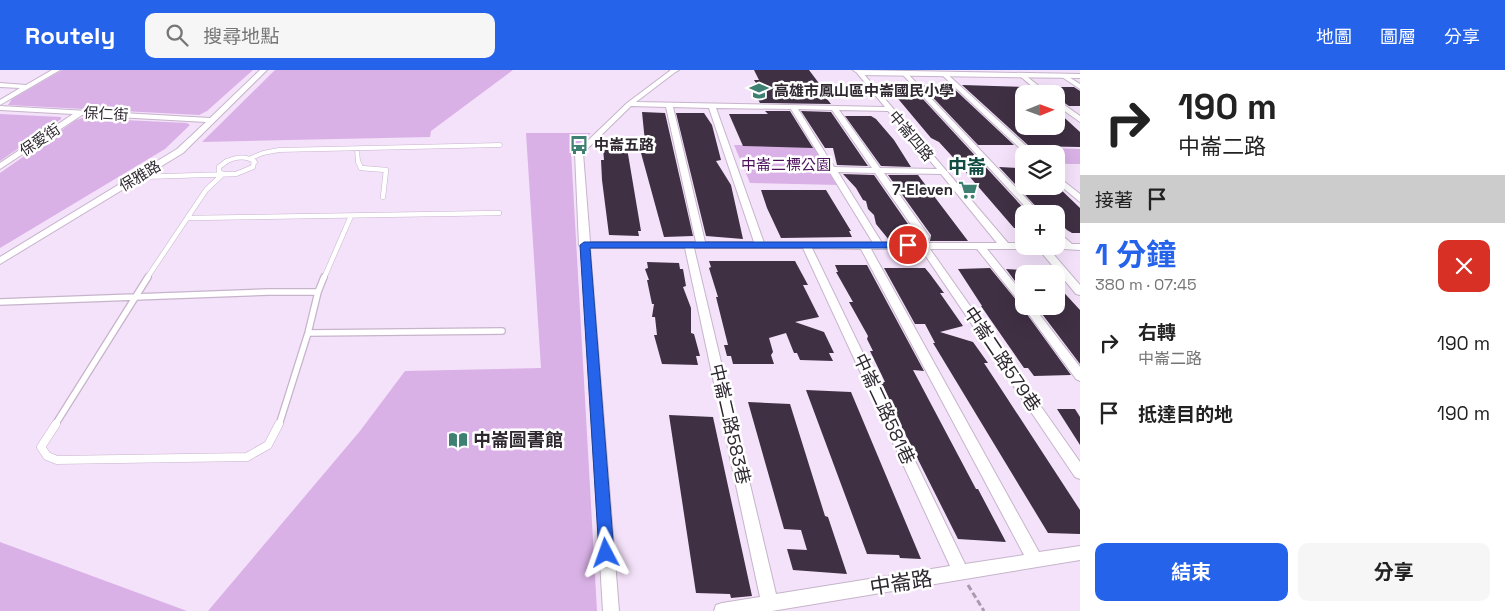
<!DOCTYPE html>
<html lang="zh-TW">
<meta charset="utf-8">
<style>
body{margin:0;font-family:"Space Grotesk","Noto Sans TC",sans-serif;background:#f6f6f6;color:#222;height:100vh;display:flex;flex-direction:column;font-size:19px;white-space:nowrap}
*{box-sizing:border-box;margin:0}
p{font-size:16px;color:#767676}
.icon{flex:none;width:28px;height:28px;fill:none;stroke:currentColor;stroke-width:2;stroke-linecap:round;stroke-linejoin:round}
.map{position:relative;flex:1;overflow:hidden}
.details{display:flex;flex-direction:column;background:#fff;width:425px}
.details>*{flex:none}
.banner{background:#fff;color:#222;overflow:hidden}
.needle{width:32px;rotate:89deg}
.fabs{position:absolute;left:1015px;top:15px;display:grid;gap:10px}
.fabs a{display:grid;place-items:center;width:50px;height:50px;border-radius:10px;background:#fff;box-shadow:0 5px 20px #0002;font-size:25px}
.pin{position:absolute;display:grid;place-items:center;width:42px;height:42px;color:#fff;margin:-21px;border:2px solid #fff;border-radius:50%;box-shadow:0 1px 5px #0007}
.me{position:absolute;width:55px;margin:-28px;rotate:356deg;stroke-linejoin:round;filter:drop-shadow(0 0 4px #0008)}
.turn{display:flex;align-items:center;gap:18px;height:105px;padding:0 15px;font-size:22px}
.turn .icon{width:65px;height:65px;stroke-width:2.5}
.turn b{display:block;font-size:35px;line-height:42px}
.then{display:flex;align-items:center;height:48px;padding:0 15px;background:#0003;gap:10px;font-size:19px}
.round{display:grid;place-items:center;flex:none;width:52px;height:52px;border-radius:10px;background:#f6f6f6}
.summary{display:flex;align-items:center;justify-content:space-between;height:85px;padding:0 15px}
h1{font-size:30px;font-weight:700;line-height:38px;color:#2563eb}
.button{display:flex;gap:10px;margin-top:auto;padding:10px 15px}
.button a{flex:1;height:58px;border-radius:10px;background:#2563eb;color:#fff;font-size:20px;font-weight:700;line-height:58px;text-align:center}
.button a+a{background:#f6f6f6;color:#222}
ul{padding:0;list-style:none}
li{display:flex;align-items:center;gap:15px;height:70px;padding:0 15px}
li div{flex:1}
li b{display:block;font-size:19px}
li em{font-style:normal}
header{display:flex;align-items:center;gap:30px;box-sizing:border-box;height:70px;padding:0 25px;background:#2563eb;color:#fff}
header strong{font-size:24px}
nav{display:flex;gap:28px;margin-inline-start:auto;font-size:18px}
.search{width:350px;height:45px;background:#f6f6f6;display:flex;align-items:center;gap:12px;box-sizing:border-box;padding:0 18px;border-radius:10px;color:#767676;font-size:19px}
main{display:flex;flex:1;min-height:0}
.map>svg:first-child{display:block}
</style>
<header>
<strong>Routely</strong>
<div class="search"><svg class="icon" aria-label="search" viewBox="0 0 24 24"><circle cx="10" cy="10" r="6"/><path d="M15 15l6 6"/></svg>搜尋地點</div>
<nav><a>地圖</a><a>圖層</a><a>分享</a></nav>
</header>
<main>
<div class="map">
<svg width="1080" height="541" viewBox="0 0 1080 541">
<rect width="100%" height="100%" fill="#f4e2fa"/>
<path fill="#d9b1e6" d="M62,0H253L207,41L199,45L8,35L12,29Z
M275,0H513L431,61L430,67L202,72Z
M0,44L61,47V49L0,91Z
M82,48L187,53L190,55L165,79L0,178V103L76,50Z
M526,63H591L571,81L597,541H208L360,361L405,301L541,298Z
M734,75L815,76L839,115L750,113Z
M1051,78L1080,79V94H1066Z
M0,472L187,541H0Z"/>
<path fill="#3f3043" d="M754,0H809L827,24H823L831,34L760,33L752,19H760L754,10H759Z
M884,12H906L909,14L1029,144H1024V158H1014L950,84L939,72L931,68Z
M921,15H950L1014,75H978Z
M962,15L1024,17V56H1056V40L1080,62V77L1029,76Z
M1056,17H1074L1080,21V36H1069L1056,27Z
M765,41H790L813,78L743,76L729,44H768Z
M801,41L831,42L868,96L837,95L833,78H825Z
M642,42L665,43L693,166L664,167L641,83H650L645,72Z
M676,43H704L712,55L721,90L716,91L731,115L743,169L706,166Z
M845,46H871L876,49L894,70L911,97L881,96Z
M603,79L627,80L628,84L641,161H638L639,166L609,165L602,110L601,90H604Z
M999,97L1018,98L1024,100V116H1057L1080,138V163H1072L1067,160L1056,149V144H1043Z
M843,104L874,105L917,167V171L889,170L876,154L874,145L868,139L866,131L863,130L856,118Z
M888,105H918L968,171H930L931,165Z
M761,120H826L851,161H849L852,167L781,168L767,138Z
M709,191H795L808,215H803L819,247L795,252L824,262L834,283H829L833,291L800,290L797,283H794L786,263L769,268L773,282L771,285L774,294H733L731,286H727L724,275H728L716,227H718L709,198L711,197Z
M647,192L679,193L680,199H683L686,216L683,217L691,238V263L694,264L700,286H696L698,295L662,294L654,265H657L655,247H652L654,234H652L647,210H649L645,199L648,198Z
M835,195H867L924,301L913,300L976,419H978L1006,472L958,469L879,312H885L870,281H873L867,269L868,266L849,232H853L836,202H838Z
M884,198H925L930,204L944,223H940L963,256L940,262L973,272L988,293H984L1005,325L1080,440V464L1048,463L933,273H935L925,254H915Z
M990,198L1021,236L1071,305L1034,306L1028,298H1024L981,236H982L958,199Z
M1006,199L1024,200V211H1015Z
M1056,214L1080,240V294L1036,236H1063L1056,229Z
M806,320L851,322L921,489L900,488L899,485L867,484Z
M748,332L790,334L825,446L828,447L847,504L793,500L787,479L807,480L801,460L784,459Z
M1057,339H1075L1080,347V375Z
M669,345L713,347L752,526L731,528L730,524L696,523Z"/>
<g fill="none" stroke-linecap="round" stroke-linejoin="round">
<g stroke="#c6b4cb" stroke-width="5">
<path id="service-far3" d="M357,79L358,92
M251,88L263,83L279,80L500,75
M225,92C235,87 246,85 255,92"/>
</g>
<g stroke="#c6b4cb" stroke-width="5.5">
<path id="service-far2" d="M358,91L361,98L386,100L383,127
M223,104L219,102V97L227,91
M138,107L236,104L253,97L254,91
M189,148L499,143
M147,208L206,120L223,104
M324,208L351,146"/>
</g>
<g stroke="#c6b4cb" stroke-width="8">
<path id="service-far1" d="M0,232L268,222H318
M308,263L502,261
M55,355L148,207
M279,355L308,263L318,222L324,207"/>
</g>
<g stroke="#c6b4cb" stroke-width="9">
<path id="service" d="M56,354L41,377L47,386L57,390L247,387L268,375L279,354"/>
</g>
<g stroke="#c6b4cb" stroke-width="2">
<path id="minor" d="M52,0H60L0,35V30L20,18L0,17V13L26,15Z
M260,0H267L183,83L0,194V187L177,79L206,52L82,45L0,99V93L73,44L0,40V36L210,48Z
M671,0H678L636,32L885,37L857,3L862,2L1008,173H1024V176H1029L1024,179H987L1024,225V236H1033L1080,297V311L1076,309L1022,235L977,179H930L1080,392V409L1075,407L921,179H871L1039,482L1080,476V490L772,541H714L716,535L722,533L760,527L685,178H590L619,541H603L581,177L579,175L575,83L627,33ZM631,36L666,37L696,172H590L583,83ZM673,37L709,38L754,172H705ZM716,38L791,39L873,173H764ZM798,39L832,40L872,98L834,97ZM839,40L888,41L937,99L880,98ZM838,102L875,103L919,166V173H882ZM884,103L941,104L997,173H928L929,166ZM694,178H803L950,496L776,524ZM812,178L861,179L1024,485L965,494Z
M903,3H907L1041,144H1032L903,5Z
M942,3H946L1035,84H1026L942,5Z
M1023,4L1025,5L1049,24H1041L1021,7L1020,6Z
M1064,4L1080,14V19L1062,7L1061,6Z
M1056,29L1080,46V52L1056,35Z
M1056,105L1080,124V132L1056,112Z
M1056,160L1072,174H1080V180L1048,178L1080,215V225L1076,224L1036,176H1056V173H1061L1056,169Z"/>
</g>
<g stroke="#c6b4cb" stroke-width="2">
<path id="tertiary" d="M669,0H679L675,2Z
M853,0L1080,4V8L860,5Z"/>
</g>
<path stroke="#a99bad" stroke-width="3" stroke-dasharray="6 3" stroke-linecap="butt" d="M968,515L984,541"/>
<use href="#service-far3" stroke="#fff" stroke-width="4"/>
<use href="#service-far2" stroke="#fff" stroke-width="4.5"/>
<use href="#service-far1" stroke="#fff" stroke-width="5.5"/>
<use href="#service" stroke="#fff" stroke-width="8"/>
<use href="#minor" fill="#fff" fill-rule="evenodd"/>
<use href="#tertiary" fill="#fff" fill-rule="evenodd"/>
</g>
<path fill="#2563eb" stroke="#184099" d="M584,172H908L913,175L908,178H590L614,483L612,488L606,491L601,488L599,483L580,175Z"/>
<defs>
<g id="school-bare" transform="scale(1.5)"><path d="M0-5L7-2L0 1L-7-2ZM-4 1L0 2.5L4 1V4Q0 6-4 4Z" fill="#3e8173" stroke="#fff" stroke-width="2.5" paint-order="stroke"/></g>
<g id="bus-bare" transform="scale(1.5)"><path d="M-5-6H5V4H4V6H2V4H-2V6H-4V4H-5ZM-3.5-4V0h7V-4ZM-3.5 1.2v1.5H-2V1.2ZM2 1.2v1.5H3.5V1.2Z" fill="#3e8173" stroke="#fff" stroke-width="2.5" paint-order="stroke"/></g>
<g id="supermarket-bare" transform="scale(1.5)"><path d="M-6-5.5h2.5l.6 2H6L4.5 2H-2.5L-4.4-4H-6ZM-1.5 3.2a1.3 1.3 0 1 0 .1 0ZM3 3.2a1.3 1.3 0 1 0 .1 0Z" fill="#3e8173" stroke="#fff" stroke-width="2.5" paint-order="stroke"/></g>
<g id="library-bare" transform="scale(1.5)"><path d="M-6-4Q-3-5.5-.7-3.5V5Q-3 3-6 4ZM6-4Q3-5.5 .7-3.5V5Q3 3 6 4Z" fill="#3e8173" stroke="#fff" stroke-width="2.5" paint-order="stroke"/></g>
</defs>
<g fill-rule="evenodd">
<use href="#school-bare" x="759" y="21"/>
<use href="#bus-bare" x="579" y="75"/>
<use href="#supermarket-bare" x="968" y="120"/>
<use href="#library-bare" x="458" y="370"/>
</g>
<g text-anchor="middle" stroke-width="5" stroke-linejoin="round" paint-order="stroke">
<g font-size="15" font-weight="bold" fill="#2f2831" stroke="#fff" text-anchor="start">
<text x="774" y="26">高雄市鳳山區中崙國民小學</text>
<text x="594" y="80">中崙五路</text>
<text x="953" y="125" text-anchor="end">7-Eleven</text>
</g>
<g font-size="15" fill="#2f2831" stroke="#fff">
<text transform="translate(106 44) rotate(3)" y="5">保仁街</text>
<text transform="translate(911 66) rotate(50)" y="5">中崙四路</text>
<text transform="translate(40 70) rotate(-34)" y="5">保愛街</text>
<text transform="translate(140 106) rotate(-31)" y="5">保雅路</text>
</g>
<g font-size="15" fill="#4c105c" stroke="#fff">
<text x="786" y="100">中崙二標公園</text>
</g>
<g font-size="18" fill="#2f2831" stroke="#fff">
<text transform="translate(1002 289) rotate(56)" y="6">中崙二路579巷</text>
<text transform="translate(884 339) rotate(65)" y="6">中崙二路581巷</text>
<text transform="translate(730 354) rotate(77)" y="6">中崙二路583巷</text>
</g>
<g font-size="18" font-weight="bold" fill="#2f2831" stroke="#fff" text-anchor="start">
<text x="473" y="376">中崙圖書館</text>
</g>
<g font-size="19" font-weight="bold" fill="#124b41" stroke="#fff">
<text x="967" y="103">中崙</text>
</g>
<g font-size="21" fill="#2f2831" stroke="#fff">
<text transform="translate(901 513) rotate(-9)" y="7">中崙路</text>
</g>
</g>
</svg>
<div class="fabs">
<a><svg class="needle" viewBox="-14 -14 28 28"><path d="M0-13l5 13h-10z" fill="#e53935"/><path d="M0 13l5-13h-10z" fill="#767676"/></svg></a>
<a><svg class="icon" aria-label="layers" viewBox="0 0 24 24"><path d="M12 4l9 5-9 5-9-5zM3 14l9 5 9-5"/></svg></a>
<a>+</a>
<a>−</a>
</div>
<div class="pin" style="left:908px;top:175px;background:#d93025"><svg class="icon" aria-label="arrive" viewBox="0 0 24 24"><path d="M6 21V4h12l-3 4 3 4H6"/></svg></div>
<svg class="me" style="left:606px;top:483px" viewBox="-20 -20 40 40"><path d="M0-17L14 15 0 8-14 15z" fill="#2563eb" stroke="#fff" stroke-width="4"/></svg>
</div>
<section class="details">
<div class="banner">
<div class="turn"><svg class="icon" aria-label="right" viewBox="0 0 24 24"><path d="M7 20v-9h11M14 6l5 5-5 5"/></svg><div><b>190 m</b>中崙二路</div></div>
<div class="then">接著<svg class="icon" aria-label="arrive" viewBox="0 0 24 24"><path d="M6 21V4h12l-3 4 3 4H6"/></svg></div>
</div>
<div class="summary"><div><h1>1 分鐘</h1><p>380 m · 07:45</p></div><a class="round" style="background:#d93025;color:#fff"><svg class="icon" aria-label="close" viewBox="0 0 24 24"><path d="M6 6l12 12M18 6L6 18"/></svg></a></div>
<ul>
<li><svg class="icon" aria-label="right" viewBox="0 0 24 24"><path d="M7 20v-9h11M14 6l5 5-5 5"/></svg><div><b>右轉</b><p>中崙二路</p></div><em>190 m</em></li>
<li><svg class="icon" aria-label="arrive" viewBox="0 0 24 24"><path d="M6 21V4h12l-3 4 3 4H6"/></svg><div><b>抵達目的地</b></div><em>190 m</em></li>
</ul>
<div class="button"><a>結束</a><a>分享</a></div>
</section>
</main>
